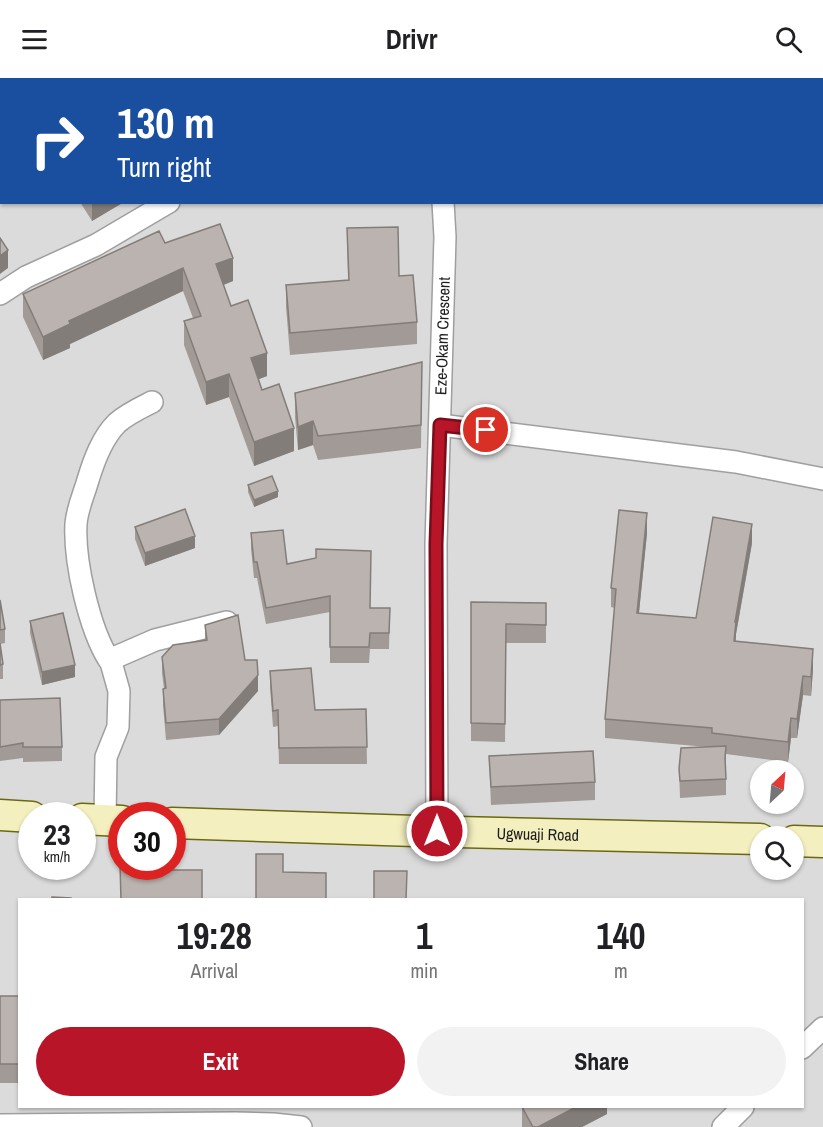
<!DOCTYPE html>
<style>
body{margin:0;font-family:"Archivo Narrow",sans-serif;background:#f2f2f2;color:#202124;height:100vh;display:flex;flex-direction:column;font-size:22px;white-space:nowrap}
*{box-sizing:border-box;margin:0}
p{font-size:20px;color:#757577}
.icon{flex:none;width:33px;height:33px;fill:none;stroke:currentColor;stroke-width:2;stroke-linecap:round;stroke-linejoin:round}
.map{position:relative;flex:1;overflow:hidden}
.panel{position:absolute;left:18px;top:820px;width:786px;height:210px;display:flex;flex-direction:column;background:#fff;border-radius:0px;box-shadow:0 2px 4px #0004}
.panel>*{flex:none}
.top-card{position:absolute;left:0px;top:0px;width:824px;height:126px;box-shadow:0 2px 4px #0004;background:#1a4fa0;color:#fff;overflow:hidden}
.needle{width:39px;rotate:26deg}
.buttons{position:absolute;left:750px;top:682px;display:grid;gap:12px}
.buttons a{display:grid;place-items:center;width:54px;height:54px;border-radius:50%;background:#fff;box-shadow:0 2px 4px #0004;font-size:30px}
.speed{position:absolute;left:18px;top:724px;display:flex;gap:12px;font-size:30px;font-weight:700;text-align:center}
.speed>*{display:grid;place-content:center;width:78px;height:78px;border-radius:50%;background:#fff;box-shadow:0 2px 4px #0004;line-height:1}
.speed small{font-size:15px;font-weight:400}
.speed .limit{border:9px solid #d22;background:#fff;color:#111}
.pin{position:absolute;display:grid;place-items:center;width:51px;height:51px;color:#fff;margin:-26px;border:3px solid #fff;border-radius:50%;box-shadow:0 2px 6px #0007}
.me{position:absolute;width:66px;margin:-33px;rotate:0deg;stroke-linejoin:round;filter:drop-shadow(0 0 4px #0008)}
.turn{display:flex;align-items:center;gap:21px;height:126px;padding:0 18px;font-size:27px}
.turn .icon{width:78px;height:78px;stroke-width:2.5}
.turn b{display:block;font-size:42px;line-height:51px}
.eta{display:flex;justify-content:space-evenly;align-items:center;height:102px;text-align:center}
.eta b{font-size:36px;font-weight:800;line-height:42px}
.action{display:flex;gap:12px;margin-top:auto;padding:12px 18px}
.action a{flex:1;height:69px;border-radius:36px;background:#b81529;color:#fff;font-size:24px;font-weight:800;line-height:69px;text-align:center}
.action a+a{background:#f2f2f2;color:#202124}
header{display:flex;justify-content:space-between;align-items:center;height:78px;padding:0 18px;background:#fff;font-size:27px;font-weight:800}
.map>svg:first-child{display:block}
</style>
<header><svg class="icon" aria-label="menu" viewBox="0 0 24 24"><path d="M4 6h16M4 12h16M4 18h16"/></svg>Drivr<svg class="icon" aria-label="search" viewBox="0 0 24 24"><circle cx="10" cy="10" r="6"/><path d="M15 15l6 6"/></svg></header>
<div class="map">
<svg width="823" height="1049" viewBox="0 0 823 1049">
<rect width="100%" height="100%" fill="#eeeae6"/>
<path fill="#dcdbdc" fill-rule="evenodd" d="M0,0H823V1049H0ZM2,2H822V124H2ZM760,693H794V726H760ZM32,738H82V789H32ZM122,738H172V789H122ZM760,759H794V792H760ZM20,822H802V1029H20Z"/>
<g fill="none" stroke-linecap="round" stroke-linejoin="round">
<g stroke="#9f9f9f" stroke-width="24">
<g id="minor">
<path d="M446,2V0"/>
<path d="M0,216L26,199L96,167L169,124"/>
<path d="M152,324C140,330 127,336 117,345C102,360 94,382 88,402C84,416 77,431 76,446C74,483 89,550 109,582L155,562L227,544"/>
<path d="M440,347L736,384L823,401"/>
<path d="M105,742L106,679L118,649L119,613L110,581"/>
<path id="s1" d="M437,753L436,466L445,159L443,124"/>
<path d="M802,970L823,950"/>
<path d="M0,1047L235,1045L273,1046L301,1049"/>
<path d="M723,1049L743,1029"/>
</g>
</g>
<g stroke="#6b6910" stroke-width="33">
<g id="secondary">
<path d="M0,737L32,739"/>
<path d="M82,741L122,743"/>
<path id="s2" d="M172,745L415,753L760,761"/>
<path d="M794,763L823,764"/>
</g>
</g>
<path stroke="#eb797c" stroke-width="4" stroke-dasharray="3 3" stroke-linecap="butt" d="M532,0L536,2"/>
<use href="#minor" stroke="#fff" stroke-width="21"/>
<use href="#secondary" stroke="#f3efbf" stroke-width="30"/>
</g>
<path fill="#a19a96" d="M105,0H145L143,2H106Z
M80,124H124L92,143Z
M347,150L399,198L417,244V266L290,277L286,229V207L348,202Z
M165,165L233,203L223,207L231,228L267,298L259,301L262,312L294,373L254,388L229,319L206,327L184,267V243L193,240L183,213L70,266V270L43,282L23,239V216Z
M422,284L421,370L318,382L313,367L298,372L295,339V315Z
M248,407L278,419L254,429L248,414Z
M135,449L195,470L145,488L135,461Z
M251,455L287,486L371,530H390L389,571H370L369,585H330V534L266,546L257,500H254L251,471Z
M647,455L639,535L696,540L752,465L736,556V563L813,591L811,618L803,617L797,660H791L788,684L726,676V717L680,720L679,691L707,669L605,660V641L615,530L611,529V510Z
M0,522L5,551V565L0,566L3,586V601H0Z
M471,524L546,525V565H506L505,664L471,663Z
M30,543L75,599L42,607L30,555Z
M205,547L245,582L258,613L219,657L166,662L163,627V611H164L162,595V579L205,563Z
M270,593L315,632L366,631L367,686H279L278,648L273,649L270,609Z
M0,622L62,669V683L23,684V680L0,683Z
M489,678L595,704V722L491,727Z
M0,918H20V1005H0Z
M522,1029H607V1036L582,1049H522Z"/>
<path fill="#837d7a" d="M123,0H145L143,2H121Z
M0,53H2V71H0Z
M93,124H124L92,143V125Z
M8,172V190L0,196V178Z
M233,180V203L216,210V186Z
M183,190V213L70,266V270L43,282V259L69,243Z
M267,275V298L251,304V280Z
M229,296V319L206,327V304Z
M313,343V367L298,372V349Z
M294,350V373L254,388V364Z
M278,413V419L254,429V422Z
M647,435V455L637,554V535Z
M752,446V465L736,556L734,583L735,544Z
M195,458V470L145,488V475Z
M813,571V591L811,618V599Z
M75,587V599L42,607V594Z
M258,597V613L219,657V641Z
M803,598V617L797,660V641Z
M791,640V660L788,684V664Z
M576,1029H607V1036L582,1049H538Z"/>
<path fill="#bbb3af" stroke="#837d7a" stroke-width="1.5" d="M0,0H15V2H2V53H0Z
M192,0H233L229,2H188Z
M355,0H375V2H355Z
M603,0H630L629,2H604Z
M220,146L233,180L216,186L231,228L248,222L267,275L251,280L262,312L279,306L294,350L254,364L229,296L206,304L184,243L201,238L183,190L69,243L70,246L43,259L23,216L159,153L165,165Z
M398,149L399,198L413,197L417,244L290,255L286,207L349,202L347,150Z
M0,160L8,172L0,178Z
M422,284L421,347L318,358L313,343L298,349L295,315Z
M272,398L278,413L254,422L248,407Z
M185,431L195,458L145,475L135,449Z
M619,432L647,435L637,535L696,540L713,439L752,446L735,544H736L734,563L813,571L811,599L803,598L797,641L791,640L788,664L712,655V650L605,641L616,511L611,510Z
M283,452L287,486L316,480V471L371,473L370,530H390L389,555H370L369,569H330V518L266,530L257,484H254L251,455Z
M0,522L5,551L0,552Z
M471,524L546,525V547L506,546L505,646L471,645Z
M63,535L75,587L42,594L30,543Z
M238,537L245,582H257L258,597L219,641L166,645L163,611L166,610L162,579L173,567L207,562L205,547Z
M0,565L3,586L0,587Z
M311,590L315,632L366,631L367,669L279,670L278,632L273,633L270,593Z
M60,620L62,669H23V665L0,669V622Z
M726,668L725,680L726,701L680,703L679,691L681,670Z
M593,673L595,704L491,709L489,678Z
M256,776H283V794L326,795V822H256Z
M120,786H122V789H156V792H202V822H121Z
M374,793H407L406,822H374Z
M52,819L71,820V822H52Z
M0,918H20V986H0Z
M522,1029H576L538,1049H533Z"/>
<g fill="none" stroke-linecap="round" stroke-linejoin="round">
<g stroke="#780e1b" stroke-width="15">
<path id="route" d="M437,753L436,466L440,347L486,352"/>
</g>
<use href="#route" stroke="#b81529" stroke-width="10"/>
</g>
<g text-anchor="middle" stroke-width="4.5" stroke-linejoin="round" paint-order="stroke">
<g font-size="16" fill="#1e1e1e" stroke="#fff">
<text dy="6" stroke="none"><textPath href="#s1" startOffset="495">Eze-Okam Crescent</textPath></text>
<text dy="6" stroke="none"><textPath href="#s2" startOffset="366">Ugwuaji Road</textPath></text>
</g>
</g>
</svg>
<div class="buttons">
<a><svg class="needle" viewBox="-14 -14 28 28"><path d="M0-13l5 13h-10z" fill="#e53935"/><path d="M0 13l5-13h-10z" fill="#757577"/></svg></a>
<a><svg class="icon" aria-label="search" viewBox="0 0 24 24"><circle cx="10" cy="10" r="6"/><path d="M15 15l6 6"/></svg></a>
</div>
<div class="speed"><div>23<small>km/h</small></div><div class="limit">30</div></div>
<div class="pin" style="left:486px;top:352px;background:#d93025"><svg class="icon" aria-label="arrive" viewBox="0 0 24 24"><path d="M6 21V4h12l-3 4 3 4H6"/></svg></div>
<svg class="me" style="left:437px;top:753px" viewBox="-20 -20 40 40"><circle r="17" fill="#b81529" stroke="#fff" stroke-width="3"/><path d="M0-11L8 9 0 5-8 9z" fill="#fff"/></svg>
<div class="top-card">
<div class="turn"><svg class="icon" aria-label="right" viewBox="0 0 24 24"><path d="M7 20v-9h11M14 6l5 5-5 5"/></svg><div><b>130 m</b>Turn right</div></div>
</div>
<section class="panel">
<div class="eta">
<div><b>19:28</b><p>Arrival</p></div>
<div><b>1</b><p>min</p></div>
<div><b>140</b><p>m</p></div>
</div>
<div class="action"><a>Exit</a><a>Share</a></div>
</section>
</div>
